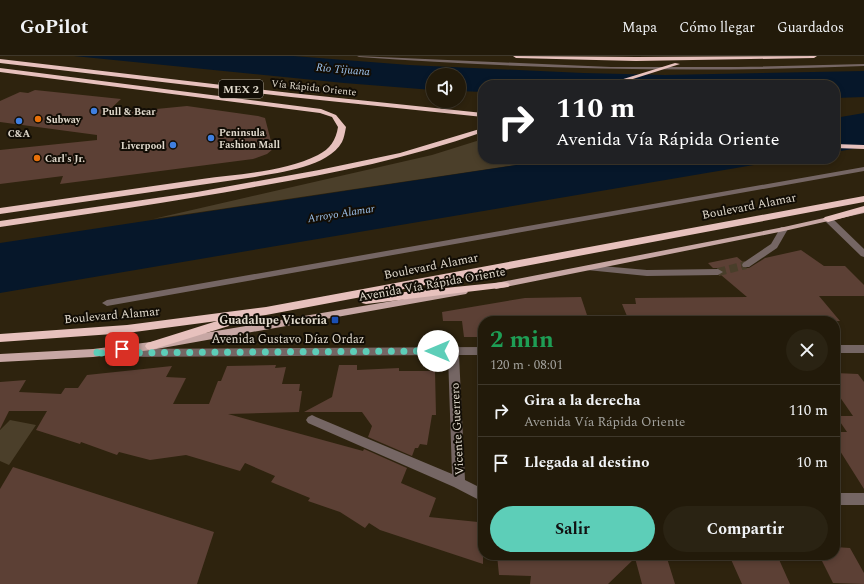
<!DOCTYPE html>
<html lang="es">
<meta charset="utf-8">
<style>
body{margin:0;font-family:Spectral,serif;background:#2a2313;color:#f1f3f6;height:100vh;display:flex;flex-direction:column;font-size:15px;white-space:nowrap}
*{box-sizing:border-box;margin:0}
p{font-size:13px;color:#a2a19c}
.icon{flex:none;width:22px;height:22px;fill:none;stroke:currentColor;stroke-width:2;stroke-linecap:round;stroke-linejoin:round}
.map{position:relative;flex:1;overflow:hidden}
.sheet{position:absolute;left:478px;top:260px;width:362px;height:244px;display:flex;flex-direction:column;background:#221a0a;border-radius:16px;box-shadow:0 2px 6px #0003,0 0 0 1px #3f382b}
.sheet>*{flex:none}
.banner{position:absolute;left:478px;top:24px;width:362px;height:84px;border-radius:16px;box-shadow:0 2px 6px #0003,0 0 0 1px #3f382b;background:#202124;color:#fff;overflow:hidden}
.tools{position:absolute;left:426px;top:12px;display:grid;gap:8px}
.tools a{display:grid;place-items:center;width:40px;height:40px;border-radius:50%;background:#221a0a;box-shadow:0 2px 6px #0003,0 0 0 1px #3f382b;font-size:20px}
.pin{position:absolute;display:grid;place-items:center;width:34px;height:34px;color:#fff;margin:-17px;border-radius:8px;box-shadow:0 2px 6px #0006}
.me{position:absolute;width:44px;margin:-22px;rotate:270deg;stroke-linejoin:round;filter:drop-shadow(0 0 3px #0008)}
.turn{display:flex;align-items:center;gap:14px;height:84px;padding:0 12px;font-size:18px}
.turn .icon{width:52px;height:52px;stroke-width:2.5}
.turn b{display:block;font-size:28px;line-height:34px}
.round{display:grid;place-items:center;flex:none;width:42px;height:42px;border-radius:21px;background:#2a2313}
.overview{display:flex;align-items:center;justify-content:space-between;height:68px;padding:0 12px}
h1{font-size:24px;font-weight:700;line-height:30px;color:#1e9e55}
.action{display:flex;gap:8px;margin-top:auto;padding:8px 12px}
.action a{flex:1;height:46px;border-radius:24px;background:#5dceb8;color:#111;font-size:16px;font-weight:700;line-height:46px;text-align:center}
.action a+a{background:#2a2313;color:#f1f3f6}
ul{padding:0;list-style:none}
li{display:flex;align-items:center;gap:12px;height:52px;padding:0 12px;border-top:1px solid #3f382b}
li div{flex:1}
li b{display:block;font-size:15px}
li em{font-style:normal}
header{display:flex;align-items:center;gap:24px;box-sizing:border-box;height:56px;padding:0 20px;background:#221a0a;border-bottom:1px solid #3f382b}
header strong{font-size:19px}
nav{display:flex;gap:22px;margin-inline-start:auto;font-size:14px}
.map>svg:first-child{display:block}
</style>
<header>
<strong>GoPilot</strong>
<nav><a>Mapa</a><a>Cómo llegar</a><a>Guardados</a></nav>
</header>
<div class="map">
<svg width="864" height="528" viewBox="0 0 864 528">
<rect width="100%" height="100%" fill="#2e230e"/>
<path fill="#4b3f2a" d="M483,83V103H556L153,163L432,99Z
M10,364L36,369L9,409L0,405V374Z"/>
<path fill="#06172a" d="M74,0H293L409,9L583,17L665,19L864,15V41L835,42V29H483V36L459,35V19H433V34L344,27Z
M864,57V91L835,96V62Z
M556,103H789L0,237V187Z"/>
<path fill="#5c4035" d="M35,34L121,43L105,58L187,50L258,60L265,62L273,93L267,98L253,103L60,128L63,120L0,128V94L97,84V79L0,66V45L20,36L28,37Z
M801,194L824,210H845L864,229V240H819L840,265H713L710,260H698L653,263L654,265H629L622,248H636L635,242L747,241L721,219L724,217V215L719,212H713L708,207L737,201L743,206L741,208L742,212H749L765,202Z
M581,241L589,265H483V281H464L462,265H443L442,256L525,242Z
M276,309L275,312L286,311L282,328H300L299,335H302L299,356L228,358L363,395L364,393L407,412L401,427L436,442L429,461L478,466V475H483V508L380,474L369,467L365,472L340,456L308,445L310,442L271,426L275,420L245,407L240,415L186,399L150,404L119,396L117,399L81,386L80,388L36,374L47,355H9L0,373V326L26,324L19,336L61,338L65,332H78L87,319L172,310L166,321L186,322L173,348H209L218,325H221L227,310Z
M339,309H357V314L399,312V315H435L436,359H432L427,389L420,388L418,392H415L412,400L368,381L372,370L362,356H304L332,341Z
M835,317L858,318L864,326V433L835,387V376H847L836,360H853L835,334Z
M13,411L214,476L197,528H0V433Z
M835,491L850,492L864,517V528L833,527L819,499H835Z
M497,499H541V500L585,504L584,499H666L675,528H642L635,502L608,528H530L531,520L499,519Z
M729,499H777L790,528H742Z"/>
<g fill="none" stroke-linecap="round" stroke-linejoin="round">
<path stroke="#493e2a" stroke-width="8" stroke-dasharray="8 4" stroke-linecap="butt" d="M718,216L746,209"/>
<path fill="#756664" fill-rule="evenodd" d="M357,0L611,11H738L864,8V10C695,17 527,13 359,1Z
M864,111V115L107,250L102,247L107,244Z
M825,161H831L864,193V201L861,200L825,165Z
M781,171H787L788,173L777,192L749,211H743L742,209L743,207L771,188Z
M590,209L647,214L718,213L723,216L718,219L647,220L587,214L586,212L587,210Z
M835,289H864V297H835Z
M483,291V299H459L465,424L483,433V446L454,431L308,367L306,364L308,361L312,359L316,361L452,418L448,299L113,301L109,300L108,297L109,294L113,293Z
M835,437H864V449H835Z"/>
<path fill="#c7a7a4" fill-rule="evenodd" d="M864,153V157L784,175L496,233L491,230L496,227L784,171Z
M463,233L468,236L466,238L151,294L93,301L0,306V298L93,293L151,286Z"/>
<path fill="#e7c1bd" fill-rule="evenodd" d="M513,0L636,1L817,0L814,2L636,5L516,2Z
M0,3L291,37L483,57V61L291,41L0,7Z
M675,7L680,8L614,29H604Z
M0,12L321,53L336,59L346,71C345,76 344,82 342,86C328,111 281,116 255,121L0,158V152C67,142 135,133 202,123C238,118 285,116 318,99C330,93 336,84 338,71L332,61L320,57L0,16Z
M483,72V76C410,102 335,117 260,130C174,146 87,158 0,171V165L197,136L319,114L400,97Z
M835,88L864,89V93L835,92Z
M864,140V146L266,259L232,263L234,266L232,269L151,294L147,293L145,290L147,287L217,265L127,277L0,286V278L127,269L266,251Z
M864,150V156L828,166L823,163L825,161Z
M504,226L508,227L510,229L508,231L366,248L362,247L360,244L362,241L366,240Z"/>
</g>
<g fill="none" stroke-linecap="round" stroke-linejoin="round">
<path stroke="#5dceb8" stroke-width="7" stroke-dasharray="0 12.6" d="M122,293L93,297L438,295"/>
</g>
<g fill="#3f7fe0" stroke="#120d05" stroke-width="1.5">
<circle cx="94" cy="55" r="4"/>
<circle cx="19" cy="65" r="4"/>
<circle cx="211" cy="82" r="4"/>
<circle cx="173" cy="89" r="4"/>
</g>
<g fill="#e8710a" stroke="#120d05" stroke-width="1.5">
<circle cx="38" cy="63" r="4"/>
<circle cx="37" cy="102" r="4"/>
</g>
<rect fill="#1a4fb4" stroke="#120d05" stroke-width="1.5" x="331" y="260" width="8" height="8" rx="2"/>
<g text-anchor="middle" stroke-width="4" stroke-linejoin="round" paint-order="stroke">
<g font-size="10" fill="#e0d9cc" stroke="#120d05">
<text transform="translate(314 31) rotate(6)" y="4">Vía Rápida Oriente</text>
</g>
<g font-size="10" font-weight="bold" fill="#e0d9cc" stroke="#120d05" text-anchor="start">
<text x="102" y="59">Pull &amp; Bear</text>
<text x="46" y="67">Subway</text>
<text x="219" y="80">Peninsula<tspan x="219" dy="12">Fashion Mall</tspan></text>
<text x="19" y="81" text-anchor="middle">C&amp;A</text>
<text x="165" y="93" text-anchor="end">Liverpool</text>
<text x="45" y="106">Carl's Jr.</text>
</g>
<g font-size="11" font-style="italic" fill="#9fc5f0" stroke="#120d05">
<text transform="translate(343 13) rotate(5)" y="4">Río Tijuana</text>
<text transform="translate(341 157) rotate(-9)" y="4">Arroyo Alamar</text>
</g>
<rect fill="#120d05" stroke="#a29c90" stroke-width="1" x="219" y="24" width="44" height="18" rx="3"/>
<g font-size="11" font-weight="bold" fill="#e0d9cc">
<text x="241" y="37">MEX 2</text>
</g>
<g font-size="12" fill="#e0d9cc" stroke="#120d05">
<text transform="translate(749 150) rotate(-11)" y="4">Boulevard Alamar</text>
<text transform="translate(431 210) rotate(-11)" y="4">Boulevard Alamar</text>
<text transform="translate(432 228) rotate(-10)" y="4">Avenida Vía Rápida Oriente</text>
<text transform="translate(112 259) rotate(-5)" y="4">Boulevard Alamar</text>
<text x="288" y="287">Avenida Gustavo Díaz Ordaz</text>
<text transform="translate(457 373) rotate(-93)" y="4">Vicente Guerrero</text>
</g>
<g font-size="12" font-weight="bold" fill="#e0d9cc" stroke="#120d05" text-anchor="end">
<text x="327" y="268">Guadalupe Victoria</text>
</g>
</g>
</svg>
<div class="tools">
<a><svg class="icon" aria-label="sound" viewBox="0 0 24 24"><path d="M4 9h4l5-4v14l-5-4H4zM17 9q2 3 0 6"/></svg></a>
</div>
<div class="pin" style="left:122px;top:293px;background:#d93025"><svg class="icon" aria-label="arrive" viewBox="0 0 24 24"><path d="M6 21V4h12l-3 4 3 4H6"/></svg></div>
<svg class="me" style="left:438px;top:295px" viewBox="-20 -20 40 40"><circle r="19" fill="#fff"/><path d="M0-13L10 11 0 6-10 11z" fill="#5dceb8"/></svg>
<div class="banner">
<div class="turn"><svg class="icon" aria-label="right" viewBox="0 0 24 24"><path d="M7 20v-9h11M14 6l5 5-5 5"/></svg><div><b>110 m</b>Avenida Vía Rápida Oriente</div></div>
</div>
<section class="sheet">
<div class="overview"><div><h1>2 min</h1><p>120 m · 08:01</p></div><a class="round"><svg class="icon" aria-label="close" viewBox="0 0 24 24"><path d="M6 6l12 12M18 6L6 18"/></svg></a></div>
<ul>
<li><svg class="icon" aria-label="right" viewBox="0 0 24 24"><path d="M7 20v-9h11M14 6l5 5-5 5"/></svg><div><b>Gira a la derecha</b><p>Avenida Vía Rápida Oriente</p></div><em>110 m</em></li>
<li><svg class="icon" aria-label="arrive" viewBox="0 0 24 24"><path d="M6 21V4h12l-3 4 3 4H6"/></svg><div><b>Llegada al destino</b></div><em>10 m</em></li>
</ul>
<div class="action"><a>Salir</a><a>Compartir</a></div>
</section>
</div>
